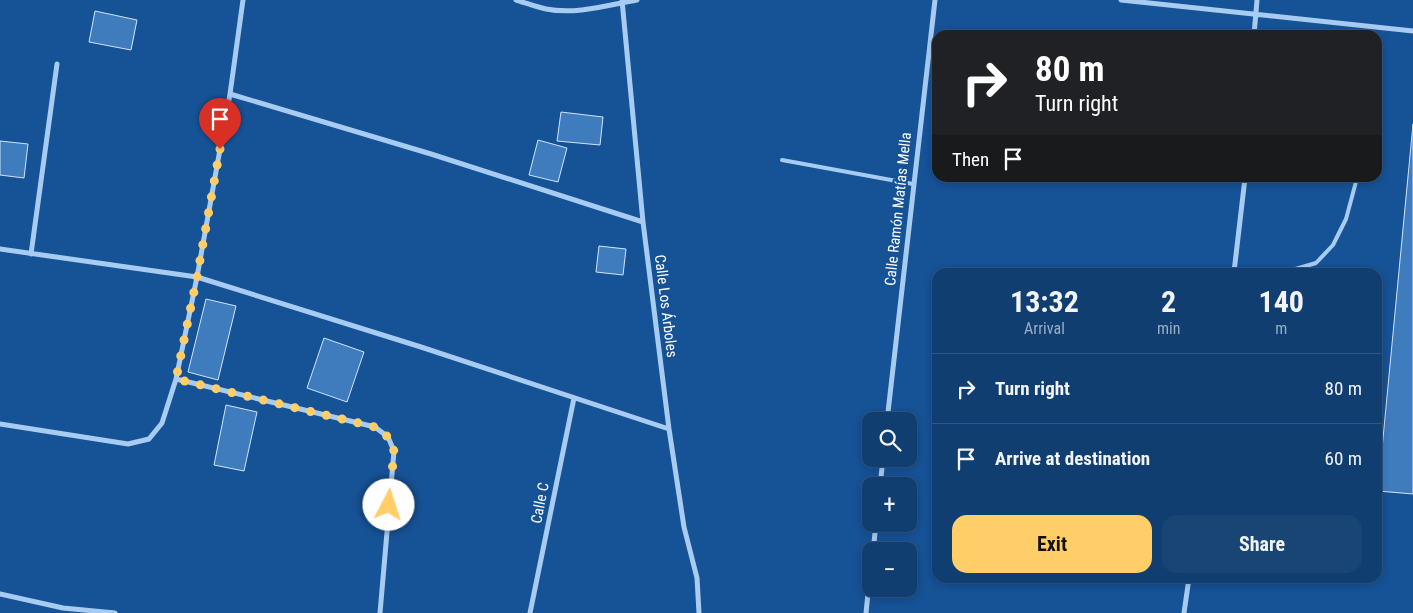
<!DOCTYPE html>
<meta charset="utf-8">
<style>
body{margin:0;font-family:"Roboto Condensed",sans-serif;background:#194575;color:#f1f3f6;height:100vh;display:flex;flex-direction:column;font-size:19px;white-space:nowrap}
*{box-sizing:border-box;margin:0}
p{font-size:16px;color:#9caec3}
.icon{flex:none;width:28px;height:28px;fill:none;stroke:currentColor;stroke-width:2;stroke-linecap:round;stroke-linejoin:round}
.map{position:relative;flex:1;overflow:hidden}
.details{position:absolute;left:932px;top:268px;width:450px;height:315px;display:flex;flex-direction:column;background:#103e70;border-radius:15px;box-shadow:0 2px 8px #0003,0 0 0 1px #305783}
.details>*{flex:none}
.guide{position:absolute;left:932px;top:30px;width:450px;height:152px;border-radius:15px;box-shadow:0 2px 8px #0003,0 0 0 1px #305783;background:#202124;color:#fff;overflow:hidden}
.tools{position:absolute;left:862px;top:412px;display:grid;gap:10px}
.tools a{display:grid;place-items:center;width:55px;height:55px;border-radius:10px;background:#103e70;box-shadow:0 2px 8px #0003,0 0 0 1px #305783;font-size:25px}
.pin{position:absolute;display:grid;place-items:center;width:42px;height:42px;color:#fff;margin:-51px -21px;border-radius:50% 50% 50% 0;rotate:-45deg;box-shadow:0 0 5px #0007}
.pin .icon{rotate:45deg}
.me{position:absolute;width:55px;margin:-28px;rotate:5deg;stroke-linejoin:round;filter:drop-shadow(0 0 4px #0008)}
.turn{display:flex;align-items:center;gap:18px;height:105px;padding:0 20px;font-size:22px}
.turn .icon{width:65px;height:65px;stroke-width:2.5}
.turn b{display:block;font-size:35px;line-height:42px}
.then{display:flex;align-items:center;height:48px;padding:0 20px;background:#0003;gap:10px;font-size:19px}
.eta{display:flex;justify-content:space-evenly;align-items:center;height:85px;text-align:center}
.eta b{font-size:30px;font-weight:700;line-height:35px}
.button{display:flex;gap:10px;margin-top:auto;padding:10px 20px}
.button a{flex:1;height:58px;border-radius:15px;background:#ffce69;color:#111;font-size:20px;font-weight:700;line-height:58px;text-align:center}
.button a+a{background:#194575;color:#f1f3f6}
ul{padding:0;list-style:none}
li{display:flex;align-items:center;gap:15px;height:70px;padding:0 20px;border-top:1px solid #305783}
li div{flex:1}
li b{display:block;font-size:19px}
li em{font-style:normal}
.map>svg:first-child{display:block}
</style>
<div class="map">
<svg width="1413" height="613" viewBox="0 0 1413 613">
<rect width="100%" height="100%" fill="#165296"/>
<path fill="#3f7cbe" stroke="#d0e5fc" d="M95,11L137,20L131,50L89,42Z
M561,112L603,117L600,145L557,141Z
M1413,124V494L1378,491Z
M538,140L567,148L558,182L529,175Z
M0,141L28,144L24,178L0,175Z
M599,246L626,249L623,275L596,272Z
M206,299L236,306L218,380L188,372Z
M324,338L364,352L347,402L307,388Z
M226,405L257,412L244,471L214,465Z"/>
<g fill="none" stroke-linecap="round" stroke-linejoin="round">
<path stroke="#a8ccf1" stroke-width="4" d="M782,160L913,184
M1285,272L1316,263L1333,245L1346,219L1357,178"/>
<path stroke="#a8ccf1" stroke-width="5" d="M516,0C526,3 536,7 546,9C576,15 608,5 637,0
M622,0L643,222L669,429L684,527L697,578L699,613
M1121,0L1413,31
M1254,35L1257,0
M230,94L431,154L643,222
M0,249L197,277L421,347L669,429
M31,254L57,64
M1234,272L1245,178
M176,379L375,427L388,437L394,451L380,613
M887,421L935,0
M0,424L128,444L149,439L162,423L176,379L197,277L230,94L243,0
M880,486L883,459
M873,551L876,524
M0,594L63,608L115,613
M530,613L574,398
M866,613L871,564
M1184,613L1189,578"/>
</g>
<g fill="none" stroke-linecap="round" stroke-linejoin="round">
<path stroke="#ffce69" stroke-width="9" stroke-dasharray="0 16.2" d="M220,149L197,277L176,379L375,427L388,437L394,451L389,505"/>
</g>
<g text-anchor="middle" stroke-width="4.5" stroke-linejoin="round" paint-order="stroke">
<g font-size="15" fill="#fff" stroke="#165296">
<text transform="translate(898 209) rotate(-84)" y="5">Calle Ramón Matías Mella</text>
<text transform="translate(666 306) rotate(83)" y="5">Calle Los Árboles</text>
<text transform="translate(540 503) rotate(-79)" y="5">Calle C</text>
</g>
</g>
</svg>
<div class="tools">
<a><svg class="icon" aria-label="search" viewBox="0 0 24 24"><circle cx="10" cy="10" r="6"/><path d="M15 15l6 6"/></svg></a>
<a>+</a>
<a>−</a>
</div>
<div class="pin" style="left:220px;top:149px;background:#d93025"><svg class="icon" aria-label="arrive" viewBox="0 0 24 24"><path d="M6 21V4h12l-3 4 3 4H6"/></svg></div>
<svg class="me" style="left:389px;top:505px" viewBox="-20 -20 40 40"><circle r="19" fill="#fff"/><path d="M0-13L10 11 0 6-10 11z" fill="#ffce69"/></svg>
<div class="guide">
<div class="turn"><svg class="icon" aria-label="right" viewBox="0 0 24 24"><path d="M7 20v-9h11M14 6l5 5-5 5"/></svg><div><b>80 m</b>Turn right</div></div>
<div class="then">Then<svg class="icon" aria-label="arrive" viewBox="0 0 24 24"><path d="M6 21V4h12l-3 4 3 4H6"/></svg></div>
</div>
<section class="details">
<div class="eta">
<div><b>13:32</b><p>Arrival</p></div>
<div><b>2</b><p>min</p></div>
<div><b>140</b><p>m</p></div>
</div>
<ul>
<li><svg class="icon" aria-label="right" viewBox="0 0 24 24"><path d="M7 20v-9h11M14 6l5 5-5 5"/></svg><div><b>Turn right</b></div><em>80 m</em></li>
<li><svg class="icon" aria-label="arrive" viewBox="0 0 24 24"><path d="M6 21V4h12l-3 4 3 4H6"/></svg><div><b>Arrive at destination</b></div><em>60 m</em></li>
</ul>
<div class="button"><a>Exit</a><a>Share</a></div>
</section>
</div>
